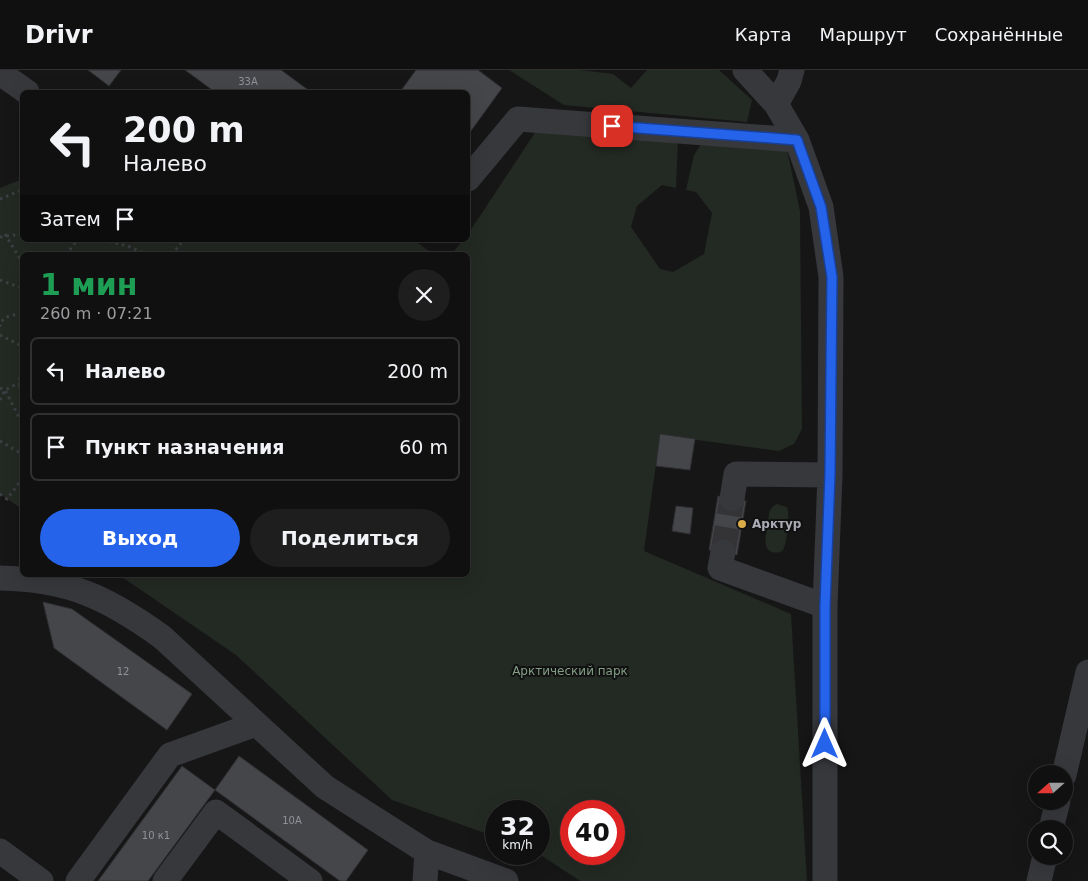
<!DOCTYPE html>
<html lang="ru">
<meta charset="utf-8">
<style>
body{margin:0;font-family:"DejaVu Sans",sans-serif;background:#1e1e1f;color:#f1f3f6;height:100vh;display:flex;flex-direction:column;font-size:19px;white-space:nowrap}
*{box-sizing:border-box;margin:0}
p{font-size:16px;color:#9c9d9f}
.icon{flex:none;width:28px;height:28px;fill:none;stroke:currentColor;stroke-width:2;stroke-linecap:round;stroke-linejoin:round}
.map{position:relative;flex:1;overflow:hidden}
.details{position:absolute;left:20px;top:182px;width:450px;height:325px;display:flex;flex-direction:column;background:#101011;border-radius:8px;box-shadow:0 5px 20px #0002,0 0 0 1px #303031}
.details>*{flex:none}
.banner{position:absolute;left:20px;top:20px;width:450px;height:152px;border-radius:8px;box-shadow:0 5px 20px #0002,0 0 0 1px #303031;background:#101011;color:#f1f3f6;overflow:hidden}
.needle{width:32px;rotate:249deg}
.fabs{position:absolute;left:1028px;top:695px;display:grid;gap:10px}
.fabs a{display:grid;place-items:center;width:45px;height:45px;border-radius:50%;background:#101011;box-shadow:0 5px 20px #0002,0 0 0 1px #303031;font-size:25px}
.speed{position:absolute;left:485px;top:730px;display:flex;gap:10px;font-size:25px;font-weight:700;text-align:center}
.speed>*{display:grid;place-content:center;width:65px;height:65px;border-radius:50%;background:#101011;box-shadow:0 5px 20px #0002,0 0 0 1px #303031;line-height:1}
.speed small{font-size:12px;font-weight:400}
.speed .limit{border:8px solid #d22;background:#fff;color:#111}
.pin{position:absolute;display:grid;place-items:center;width:42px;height:42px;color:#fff;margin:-21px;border-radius:10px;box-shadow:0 2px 8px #0006}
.me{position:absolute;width:55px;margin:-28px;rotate:0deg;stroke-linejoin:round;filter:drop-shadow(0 0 4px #0008)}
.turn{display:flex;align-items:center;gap:18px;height:105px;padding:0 20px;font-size:22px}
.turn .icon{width:65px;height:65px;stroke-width:2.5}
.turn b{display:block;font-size:35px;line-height:42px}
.then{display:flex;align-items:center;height:48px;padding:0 20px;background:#0003;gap:10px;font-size:19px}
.round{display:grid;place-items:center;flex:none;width:52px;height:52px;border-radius:26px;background:#1e1e1f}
.overview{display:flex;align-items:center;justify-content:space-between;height:85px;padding:0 20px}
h1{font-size:30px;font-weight:700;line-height:38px;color:#1e9e55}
.cta{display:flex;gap:10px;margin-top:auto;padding:10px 20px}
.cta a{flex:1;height:58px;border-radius:30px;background:#2563eb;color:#fff;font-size:20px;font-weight:700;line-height:58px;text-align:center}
.cta a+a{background:#1e1e1f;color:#f1f3f6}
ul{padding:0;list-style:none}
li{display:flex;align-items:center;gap:15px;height:68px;margin:0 10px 8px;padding:0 10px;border:2px solid #303031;border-radius:8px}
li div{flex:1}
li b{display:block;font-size:19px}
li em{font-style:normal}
header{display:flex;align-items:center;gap:30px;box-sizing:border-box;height:70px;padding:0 25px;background:#101011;border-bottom:1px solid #303031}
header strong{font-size:24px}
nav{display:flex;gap:28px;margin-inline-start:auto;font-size:18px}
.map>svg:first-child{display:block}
</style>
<header>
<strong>Drivr</strong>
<nav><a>Карта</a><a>Маршрут</a><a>Сохранённые</a></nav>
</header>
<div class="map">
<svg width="1088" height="811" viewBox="0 0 1088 811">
<rect width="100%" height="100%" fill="#161617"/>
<path fill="#232923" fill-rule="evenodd" d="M509,0H580L613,4L631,18L647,0H719L752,30L747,52L564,35Z
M538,58L678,68L676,118L662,115L637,136L631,157L660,199L673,202L704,184L712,143L696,122L686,120L694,85L703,71L787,79L800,141L802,359L794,374L779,381L660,365L644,481L791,544L807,811H580L539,784V741H496V767L392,730L236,585L119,505H468V185H451L463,170H468V164ZM571,741H614V784H571Z
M22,109V170H414L434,185H22V439L0,424V118Z
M777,434L787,437C790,444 787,475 783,480C780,483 776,483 772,482C761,478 767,462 768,454C769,445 768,438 777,434Z"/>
<path fill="#45464a" stroke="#303033" d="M88,0H121L109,16Z
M185,0H281L311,22H215Z
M416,0H478L502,18L468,65V22H400Z
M660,364L695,369L690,400L656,396Z
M718,426L746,431L737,485L709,480Z
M676,436L693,438L690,464L672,461Z
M43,532L72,539L192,624L167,660L54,578Z
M239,686L368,780L346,811H340L215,720Z
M182,696L215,720L148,811H98Z"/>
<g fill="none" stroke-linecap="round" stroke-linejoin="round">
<path stroke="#343437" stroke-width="25" stroke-dasharray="25 12" stroke-linecap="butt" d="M723,482L732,429"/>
<path stroke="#3e3f43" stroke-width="3" stroke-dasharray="2.5 4" stroke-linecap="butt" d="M0,129L22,120
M5,164L22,192
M0,167L22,164
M103,170L128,176L148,185
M66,185L77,170
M172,185L183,170
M0,210L22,218
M0,257V253L6,247L22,243
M0,265L22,276
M22,295L19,313L22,328
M0,318L5,320L22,353
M0,330L5,320L19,313
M0,371L22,384
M0,424L7,429L22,409"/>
<path stroke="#37383c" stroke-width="25" d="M745,0L776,34L797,70L821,137L831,207L830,405L825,536V811
M0,3L27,22
M776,34L789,11L792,0
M468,109L518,49L797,70
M732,429L736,404L830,405
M723,482L720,498L825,536
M0,508C69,509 108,528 162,567L325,717L427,782L506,811
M1064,705L1088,602
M1051,759L1058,731
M0,781L41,811
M78,811L170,685L256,654
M165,811L216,742L310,811
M425,811L427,782
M1039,811L1045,786"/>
</g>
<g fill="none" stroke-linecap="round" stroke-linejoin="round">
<g stroke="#184099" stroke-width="12">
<path id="route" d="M612,56L797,70L821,137L832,207L830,404L825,536V674"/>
</g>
<use href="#route" stroke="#2563eb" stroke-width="9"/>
</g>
<circle fill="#dbad4a" stroke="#111112" stroke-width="2" cx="742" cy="454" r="5"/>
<g text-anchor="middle" stroke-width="4" stroke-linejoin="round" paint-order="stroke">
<g font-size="10" fill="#91939b">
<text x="248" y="15">33А</text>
<text x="123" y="605">12</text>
<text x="292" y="754">10А</text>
<text x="156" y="769">10 к1</text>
</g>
<g font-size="12" font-weight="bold" fill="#aaadb6" stroke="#111112" text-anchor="start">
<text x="752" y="458">Арктур</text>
</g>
<g font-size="12" fill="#839e85" stroke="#111112">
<text x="570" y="605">Арктический парк</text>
</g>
</g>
</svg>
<div class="fabs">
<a><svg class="needle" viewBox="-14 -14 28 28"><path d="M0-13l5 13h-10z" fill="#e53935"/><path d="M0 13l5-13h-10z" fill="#9c9d9f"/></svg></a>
<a><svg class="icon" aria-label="search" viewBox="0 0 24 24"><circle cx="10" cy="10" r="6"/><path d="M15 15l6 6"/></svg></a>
</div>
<div class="speed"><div>32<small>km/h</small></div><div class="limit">40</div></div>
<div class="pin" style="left:612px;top:56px;background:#d93025"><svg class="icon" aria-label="arrive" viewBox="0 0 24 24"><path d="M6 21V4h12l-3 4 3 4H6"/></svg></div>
<svg class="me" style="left:825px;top:674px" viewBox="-20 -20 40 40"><path d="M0-17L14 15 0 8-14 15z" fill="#2563eb" stroke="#fff" stroke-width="4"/></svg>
<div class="banner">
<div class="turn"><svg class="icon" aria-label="left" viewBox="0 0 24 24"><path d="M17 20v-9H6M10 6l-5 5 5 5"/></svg><div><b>200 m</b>Налево</div></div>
<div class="then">Затем<svg class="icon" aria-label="arrive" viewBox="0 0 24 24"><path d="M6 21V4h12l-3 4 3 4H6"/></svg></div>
</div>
<section class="details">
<div class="overview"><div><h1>1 мин</h1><p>260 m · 07:21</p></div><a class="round"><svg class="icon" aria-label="close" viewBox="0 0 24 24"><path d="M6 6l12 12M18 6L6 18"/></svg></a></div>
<ul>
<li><svg class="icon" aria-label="left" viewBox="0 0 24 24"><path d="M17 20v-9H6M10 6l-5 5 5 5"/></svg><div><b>Налево</b></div><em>200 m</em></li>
<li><svg class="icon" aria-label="arrive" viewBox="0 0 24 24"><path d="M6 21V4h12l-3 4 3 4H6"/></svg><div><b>Пункт назначения</b></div><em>60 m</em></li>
</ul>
<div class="cta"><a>Выход</a><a>Поделиться</a></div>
</section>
</div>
